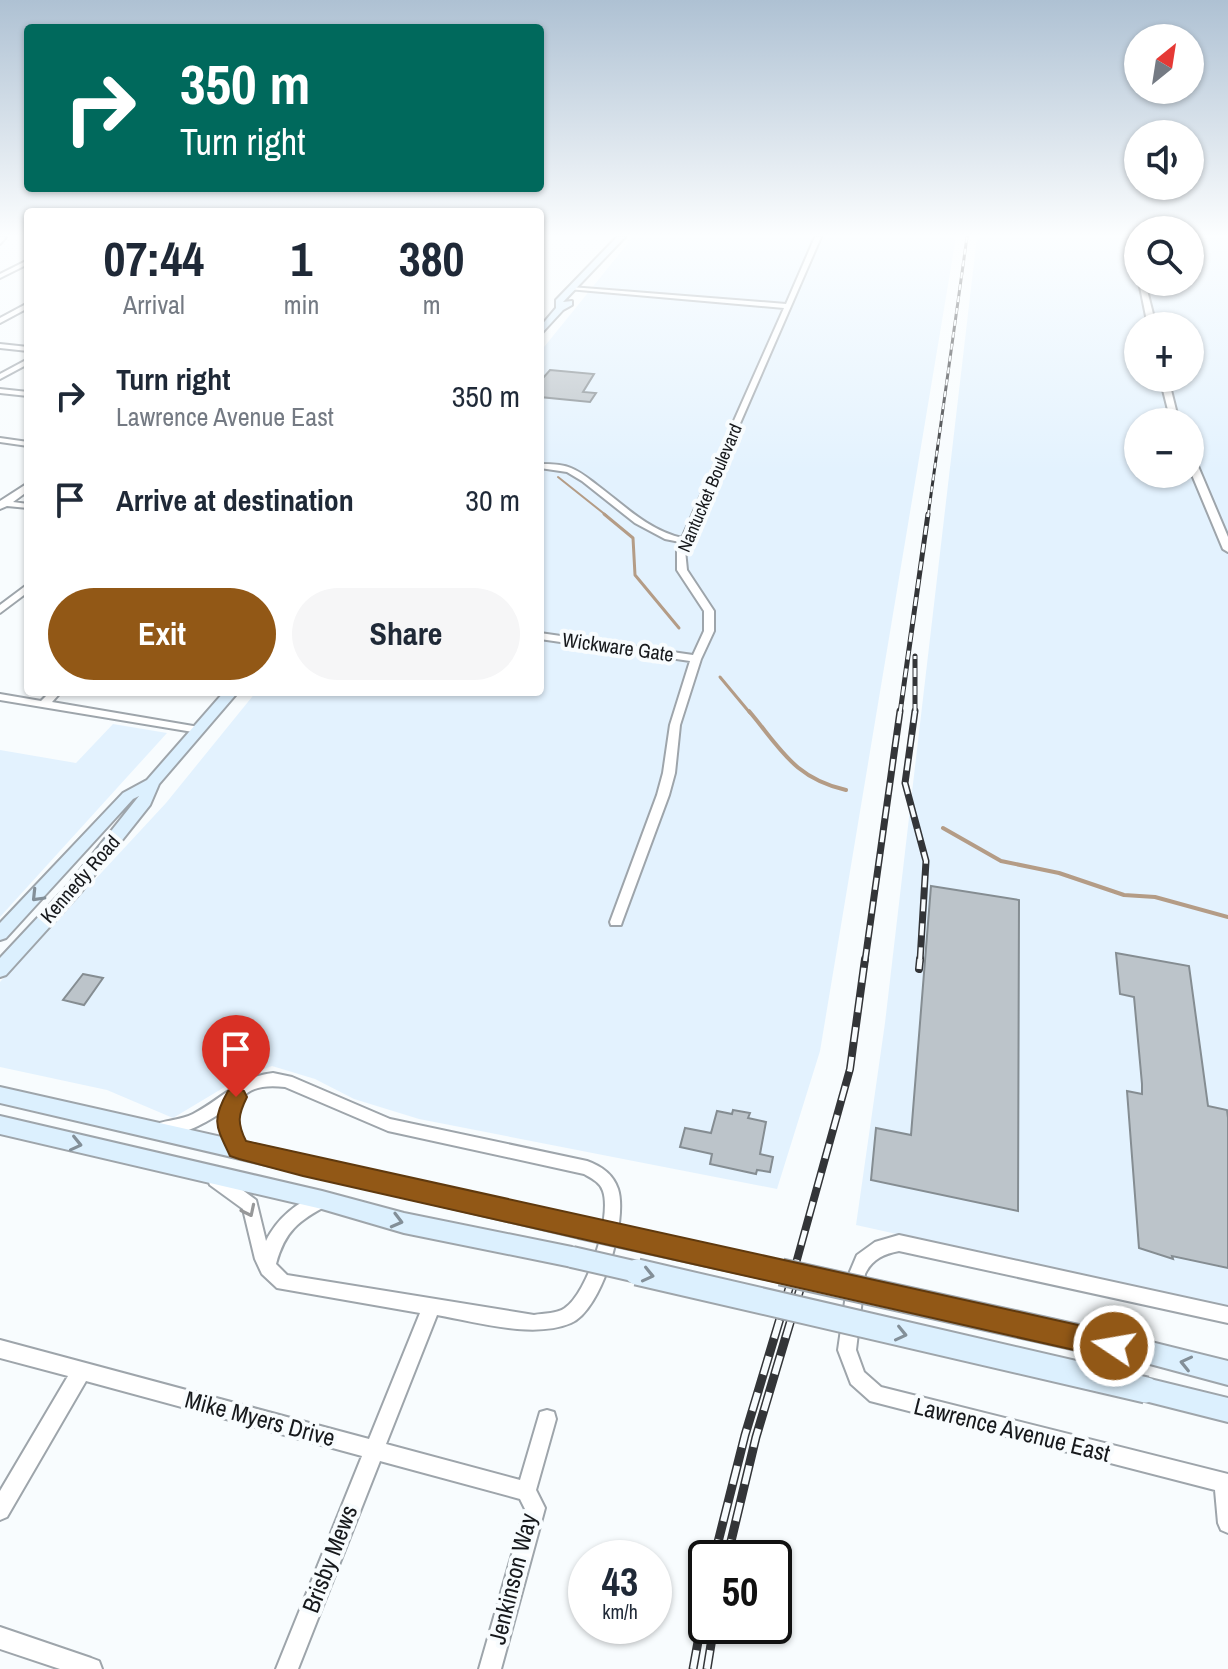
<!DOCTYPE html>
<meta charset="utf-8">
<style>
body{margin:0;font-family:"Archivo Narrow",sans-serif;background:#f6f6f7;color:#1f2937;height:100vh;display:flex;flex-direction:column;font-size:30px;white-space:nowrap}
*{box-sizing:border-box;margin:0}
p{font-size:26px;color:#747a83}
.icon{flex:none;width:44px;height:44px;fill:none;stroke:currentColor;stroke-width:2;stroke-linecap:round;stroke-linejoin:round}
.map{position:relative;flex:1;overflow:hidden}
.side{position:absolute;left:24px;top:208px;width:520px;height:488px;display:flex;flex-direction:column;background:#fff;border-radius:8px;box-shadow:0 2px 6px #0004}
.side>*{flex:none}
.banner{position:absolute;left:24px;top:24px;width:520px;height:168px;border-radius:8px;box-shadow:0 2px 6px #0004;background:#00695c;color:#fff;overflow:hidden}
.needle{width:52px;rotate:30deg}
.buttons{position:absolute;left:1124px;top:24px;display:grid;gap:16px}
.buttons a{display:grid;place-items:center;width:80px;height:80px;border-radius:50%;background:#fff;box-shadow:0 2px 6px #0004;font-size:40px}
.speed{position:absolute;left:568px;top:1540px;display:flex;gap:16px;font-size:40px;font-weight:700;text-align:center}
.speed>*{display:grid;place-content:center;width:104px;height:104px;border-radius:50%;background:#fff;box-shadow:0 2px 6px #0004;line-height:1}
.speed small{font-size:20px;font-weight:400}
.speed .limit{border:4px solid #111;border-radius:12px;background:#fff;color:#111}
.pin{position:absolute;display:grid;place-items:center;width:68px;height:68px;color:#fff;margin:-82px -34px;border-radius:50% 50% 50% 0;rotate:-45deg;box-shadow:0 0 8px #0007}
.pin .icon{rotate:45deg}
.me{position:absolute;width:88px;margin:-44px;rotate:282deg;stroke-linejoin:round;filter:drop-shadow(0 0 6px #0008)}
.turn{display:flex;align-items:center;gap:28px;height:168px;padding:0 24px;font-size:36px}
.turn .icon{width:104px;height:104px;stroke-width:2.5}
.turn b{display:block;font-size:56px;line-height:68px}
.eta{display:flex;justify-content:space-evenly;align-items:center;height:136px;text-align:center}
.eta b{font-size:48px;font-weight:700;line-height:56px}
.cta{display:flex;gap:16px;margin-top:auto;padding:16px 24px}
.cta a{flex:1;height:92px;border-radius:48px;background:#925816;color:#fff;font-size:32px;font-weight:700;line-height:92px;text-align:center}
.cta a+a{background:#f6f6f7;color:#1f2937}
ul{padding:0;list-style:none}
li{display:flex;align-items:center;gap:24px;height:104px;padding:0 24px}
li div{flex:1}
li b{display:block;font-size:30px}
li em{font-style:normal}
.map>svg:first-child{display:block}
</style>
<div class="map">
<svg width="1228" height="1669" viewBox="0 0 1228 1669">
<rect width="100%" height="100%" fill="#f8fcfe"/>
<path fill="#e3f2fe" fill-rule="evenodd" d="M633,237H956L820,1051L777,1189L419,1119L354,1099L315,1079L272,1066L238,1079L173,1118L107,1090L0,1067V982L166,803L256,692H540V352Z
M977,237H1138V282H1190V237H1228V1307L856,1225L885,1023ZM1138,326H1190V378H1138ZM1138,422H1190V474H1138Z
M113,724L167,733L0,917V750L76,763Z"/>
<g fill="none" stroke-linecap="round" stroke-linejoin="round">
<path stroke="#b49c86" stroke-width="2" d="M558,477L607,516"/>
<path stroke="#b49c86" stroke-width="3" d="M604,514L633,538L635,575L679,628
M720,677L750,713"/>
<path stroke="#b49c86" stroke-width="4" d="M749,711C781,749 794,778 846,790
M943,828L1001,861L1059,873L1124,895L1155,897L1228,917"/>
</g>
<path fill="#bcc4ca" stroke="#858d92" stroke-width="2" d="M550,370L594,374L583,392L596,393L590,402L540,397V376L544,377Z
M931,886L1019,900L1018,1211L871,1180L876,1128L911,1135Z
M1116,953L1189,966L1208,1106L1227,1110L1228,1118V1268L1172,1256L1173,1259L1139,1248L1127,1091L1142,1094V1084L1134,997L1120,994Z
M83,974L103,978L84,1005L63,1000Z
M733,1110L750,1113L748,1118L766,1122L760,1154L773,1157L770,1172L757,1170L756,1174L710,1164L712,1154L680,1147L685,1128L711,1133L717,1111L732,1114Z"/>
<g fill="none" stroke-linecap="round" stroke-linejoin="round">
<g stroke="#9ea5ab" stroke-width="4">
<path id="minor" d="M0,237H6L0,244Z
M815,237H821L685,550L687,570L714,611V631L701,659L680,725L675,773L669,795L622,922L621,925H611L610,922L657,795L663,773L670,725L690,661L540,639V633L693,655L704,631V611L677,570V550L680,542L665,539L635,523L582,481L567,472L540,468V464C550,464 562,464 571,468C581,472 589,479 597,485C625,506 648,530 682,538L784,308L568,289L571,287L786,304Z
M28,260V264L0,278V274Z
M28,303V308L0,323V318Z
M0,344L28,347V351L0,348Z
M28,359V364L0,379V374Z
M0,389L28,392V396L0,393Z
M0,438L28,442V446L0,442Z
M25,485H28V491L13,502L28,504V508L7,506L0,509V501Z
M28,584V592L0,613V605Z
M50,692H61L52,702L199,727L204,730L199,733L0,700V694L41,701Z
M273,1073L292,1077L390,1119L587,1161C601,1166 613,1174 618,1189C628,1220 602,1310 571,1323C534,1339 476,1322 437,1315L386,1444L520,1480L540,1412L547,1410L554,1412L556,1419L536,1490L545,1508L501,1669H479L525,1509L520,1499L380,1461L298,1669H276L362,1456L86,1381L7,1517L0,1520V1491L68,1376L0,1358V1340L369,1439L420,1313L277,1288L262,1274L255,1259L243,1209L210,1185L208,1180L210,1175L216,1173L222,1175L256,1200L266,1241C278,1217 297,1202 322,1193L328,1195L330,1200L328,1205C298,1221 285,1231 276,1264L287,1275L534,1315C544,1313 557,1314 565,1308C588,1292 612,1217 603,1191C600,1182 591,1178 584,1174L388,1131L285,1087C237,1081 227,1109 247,1149L244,1154L239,1156L234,1154L222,1128V1112C204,1124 177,1139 156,1134L153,1129L156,1124C168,1120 181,1120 193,1114C222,1099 238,1077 273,1073Z
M899,1235L1228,1307V1323L899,1251C884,1254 872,1259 865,1274L856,1350L864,1372L881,1387L1228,1474V1533L1221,1530L1218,1523L1215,1490L870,1401L851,1384L838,1350L849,1274L857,1255L875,1242Z
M0,1627L91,1658L99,1661L102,1669H60L0,1649Z"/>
</g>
<g stroke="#9ea5ab" stroke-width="4">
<path id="tertiary" d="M1129,237H1135L1138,268L1135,266Z
M1139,282H1145L1156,326H1148Z
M1160,378H1168L1179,422H1171Z
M1190,456L1195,459L1228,537V552L1223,549L1190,470Z"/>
</g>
<g stroke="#9ea5ab" stroke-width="4">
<path id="secondary" d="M617,237H625L563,302L572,301V305L563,310L540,335V327L556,308V300Z
M224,692H238L159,784L150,805L81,892L6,975L0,977V958L69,884L139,796L133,799L6,938L0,940V923L123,793L147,780Z
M0,1087L580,1218L588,1221L591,1228L588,1235L580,1238L0,1103Z
M0,1116L322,1191L404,1213L572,1247L580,1250L583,1257L580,1264L572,1267L404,1233L322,1209L0,1134Z
M1143,1340L1228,1361V1385L1135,1360L1131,1352L1135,1344Z
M1146,1378L1228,1398V1422L1137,1399L1134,1390L1137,1381Z"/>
</g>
<use href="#minor" fill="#fff" fill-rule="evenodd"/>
<use href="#tertiary" fill="#fff" fill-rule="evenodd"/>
<use href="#secondary" fill="#dcf0fe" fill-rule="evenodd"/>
<g stroke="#333538" stroke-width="3">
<path id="rail-far4" d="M928,516L967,237"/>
</g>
<g stroke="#333538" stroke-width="5">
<path id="rail-far3" d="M900,713L928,514
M915,713V656"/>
</g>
<g stroke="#333538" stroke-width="7">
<path id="rail-far2" d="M915,711L905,783L926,861L920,961
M865,961L900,711"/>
</g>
<g stroke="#333538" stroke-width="8">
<path id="rail-far1" d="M919,969L920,959
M793,1274L850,1069L865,959"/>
</g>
<g stroke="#333538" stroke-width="9">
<path id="rail" d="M714,1558L745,1435L794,1272
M727,1558L756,1437L801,1286
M693,1669L706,1598
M707,1669L714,1626"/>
</g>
<use href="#rail-far4" stroke="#f8fcfe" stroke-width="2" stroke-dasharray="6" stroke-linecap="butt"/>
<use href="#rail-far3" stroke="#f8fcfe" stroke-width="3" stroke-dasharray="9" stroke-linecap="butt"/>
<use href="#rail-far2" stroke="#f8fcfe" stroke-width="4" stroke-dasharray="12" stroke-linecap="butt"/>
<use href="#rail-far1" stroke="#f8fcfe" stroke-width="5" stroke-dasharray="15" stroke-linecap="butt"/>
<use href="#rail" stroke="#f8fcfe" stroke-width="6" stroke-dasharray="19" stroke-linecap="butt"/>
<g stroke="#9ea5ab" stroke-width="24" stroke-linecap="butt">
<path id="secondary-bridge-far1" d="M580,1228L790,1274
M572,1257L646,1274"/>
</g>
<g stroke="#9ea5ab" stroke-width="29" stroke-linecap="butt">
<path id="secondary-bridge" d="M637,1272L1146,1390
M781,1272L1143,1352"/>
</g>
<use href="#secondary-bridge-far1" stroke="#dcf0fe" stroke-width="20"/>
<use href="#secondary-bridge" stroke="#dcf0fe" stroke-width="25"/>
</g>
<defs><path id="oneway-chevron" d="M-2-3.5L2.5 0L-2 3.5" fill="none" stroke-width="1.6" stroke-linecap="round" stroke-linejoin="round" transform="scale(2)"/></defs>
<g stroke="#838f98">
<use href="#oneway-chevron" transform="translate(37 896) rotate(134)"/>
<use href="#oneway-chevron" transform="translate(76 1144) rotate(13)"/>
<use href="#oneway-chevron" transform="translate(397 1221) rotate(15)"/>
<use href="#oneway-chevron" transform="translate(648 1275) rotate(13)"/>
<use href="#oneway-chevron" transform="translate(901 1334) rotate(13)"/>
<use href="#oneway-chevron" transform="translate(1186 1363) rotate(-167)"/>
</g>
<use stroke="#979899" href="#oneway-chevron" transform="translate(249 1211) rotate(64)"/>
<linearGradient id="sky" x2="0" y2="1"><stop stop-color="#aec1d3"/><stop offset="0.5" stop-color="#fcfeff"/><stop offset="1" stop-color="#fcfeff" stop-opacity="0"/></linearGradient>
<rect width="1228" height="471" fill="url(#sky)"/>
<path fill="#925816" stroke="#5f390e" stroke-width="2" d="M236,1088L244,1091L247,1097C238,1115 237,1123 246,1141L1114,1333L1123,1337L1127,1346L1123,1355L1114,1359L303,1176L239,1159L230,1156C216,1126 211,1121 228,1091Z"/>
<g text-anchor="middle" stroke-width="8" stroke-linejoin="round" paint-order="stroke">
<g font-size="18" fill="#17191c" stroke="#f8fcfe">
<text transform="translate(710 488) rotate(-67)" y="6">Nantucket Boulevard</text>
</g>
<g font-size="20" fill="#17191c" stroke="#f8fcfe">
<text transform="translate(618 647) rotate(8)" y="7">Wickware Gate</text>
<text transform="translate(80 879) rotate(-49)" y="7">Kennedy Road</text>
</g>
<g font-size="24" fill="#17191c" stroke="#f8fcfe">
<text transform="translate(260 1419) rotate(15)" y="8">Mike Myers Drive</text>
<text transform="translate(1012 1430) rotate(14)" y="8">Lawrence Avenue East</text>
<text transform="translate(330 1559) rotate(-69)" y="8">Brisby Mews</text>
<text transform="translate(513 1579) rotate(-76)" y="8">Jenkinson Way</text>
</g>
</g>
</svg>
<div class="buttons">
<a><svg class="needle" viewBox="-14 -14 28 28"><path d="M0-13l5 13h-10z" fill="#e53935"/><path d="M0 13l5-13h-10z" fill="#747a83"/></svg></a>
<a><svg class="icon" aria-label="sound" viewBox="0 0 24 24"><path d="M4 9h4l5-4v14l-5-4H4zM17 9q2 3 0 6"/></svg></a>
<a><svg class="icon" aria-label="search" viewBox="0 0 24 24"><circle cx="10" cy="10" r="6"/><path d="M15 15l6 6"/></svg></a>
<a>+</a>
<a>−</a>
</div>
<div class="speed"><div>43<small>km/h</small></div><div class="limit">50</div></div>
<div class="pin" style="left:236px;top:1097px;background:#d93025"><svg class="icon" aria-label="arrive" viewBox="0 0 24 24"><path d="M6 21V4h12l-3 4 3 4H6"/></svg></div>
<svg class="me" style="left:1114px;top:1346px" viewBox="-20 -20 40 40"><circle r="17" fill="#925816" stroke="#fff" stroke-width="3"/><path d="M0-11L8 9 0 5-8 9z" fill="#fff"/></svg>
<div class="banner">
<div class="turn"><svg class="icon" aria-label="right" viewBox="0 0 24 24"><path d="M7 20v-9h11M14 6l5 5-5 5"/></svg><div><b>350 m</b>Turn right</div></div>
</div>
<section class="side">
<div class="eta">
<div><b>07:44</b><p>Arrival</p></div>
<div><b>1</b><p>min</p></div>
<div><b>380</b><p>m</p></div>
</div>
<ul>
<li><svg class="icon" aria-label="right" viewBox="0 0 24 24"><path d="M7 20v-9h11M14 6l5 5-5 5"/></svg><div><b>Turn right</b><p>Lawrence Avenue East</p></div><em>350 m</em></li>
<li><svg class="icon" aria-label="arrive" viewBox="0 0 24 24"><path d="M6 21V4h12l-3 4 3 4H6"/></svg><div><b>Arrive at destination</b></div><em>30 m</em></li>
</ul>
<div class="cta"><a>Exit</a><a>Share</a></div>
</section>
</div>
